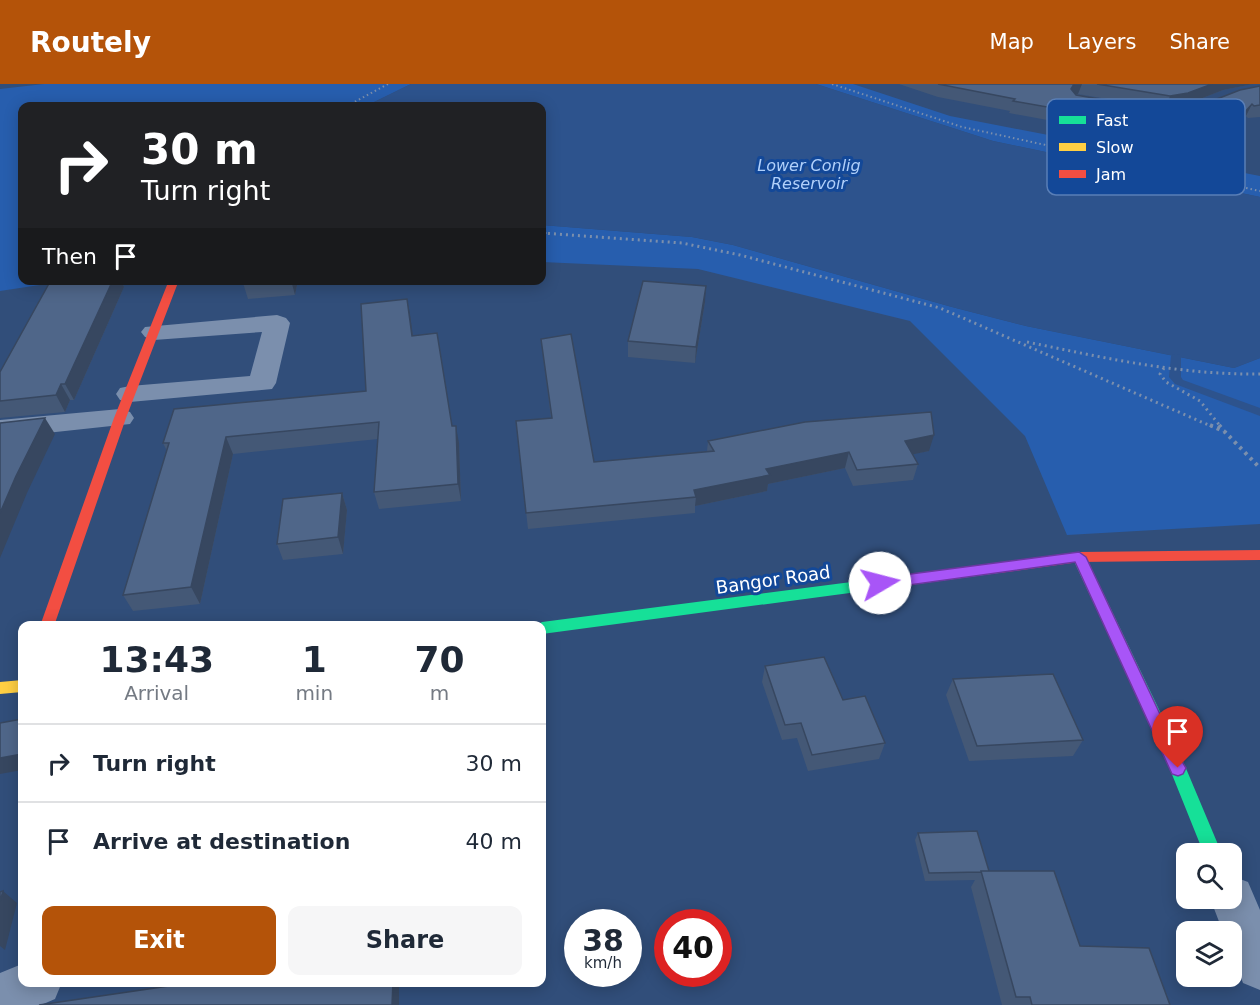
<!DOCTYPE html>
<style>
body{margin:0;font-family:"DejaVu Sans",sans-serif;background:#f6f6f7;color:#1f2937;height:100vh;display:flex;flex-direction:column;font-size:22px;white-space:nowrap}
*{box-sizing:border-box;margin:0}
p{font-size:20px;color:#747a83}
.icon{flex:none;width:33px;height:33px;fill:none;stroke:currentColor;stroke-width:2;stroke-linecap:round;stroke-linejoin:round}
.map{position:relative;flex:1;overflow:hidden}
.sheet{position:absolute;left:18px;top:537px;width:528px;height:366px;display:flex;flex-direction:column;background:#fff;border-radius:12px;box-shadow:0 3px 15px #0003}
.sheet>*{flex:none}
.top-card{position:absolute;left:18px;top:18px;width:528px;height:183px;border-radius:12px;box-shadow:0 3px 15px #0003;background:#202124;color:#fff;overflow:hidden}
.tools{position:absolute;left:1176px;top:759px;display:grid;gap:12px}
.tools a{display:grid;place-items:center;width:66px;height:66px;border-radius:12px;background:#fff;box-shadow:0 3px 15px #0003;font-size:30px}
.speed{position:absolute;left:564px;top:825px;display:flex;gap:12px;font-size:30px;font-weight:700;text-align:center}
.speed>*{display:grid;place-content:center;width:78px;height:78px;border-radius:50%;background:#fff;box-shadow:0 3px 15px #0003;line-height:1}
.speed small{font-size:15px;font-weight:400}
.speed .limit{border:9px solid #d22;background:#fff;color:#111}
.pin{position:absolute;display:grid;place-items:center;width:51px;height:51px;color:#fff;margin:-62px -26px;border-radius:50% 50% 50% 0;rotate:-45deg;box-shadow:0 0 6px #0007}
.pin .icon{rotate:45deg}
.me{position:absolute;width:66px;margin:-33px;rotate:82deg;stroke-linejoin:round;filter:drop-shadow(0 0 4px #0008)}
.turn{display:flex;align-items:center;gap:21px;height:126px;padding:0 24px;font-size:27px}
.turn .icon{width:78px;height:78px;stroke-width:2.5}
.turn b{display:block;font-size:42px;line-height:51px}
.then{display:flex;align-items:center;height:57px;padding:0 24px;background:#0003;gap:12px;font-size:22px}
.eta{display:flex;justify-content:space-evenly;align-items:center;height:102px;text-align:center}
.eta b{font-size:36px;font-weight:800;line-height:42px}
.cta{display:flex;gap:12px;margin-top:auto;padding:12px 24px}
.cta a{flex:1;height:69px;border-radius:12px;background:#b45309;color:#fff;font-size:24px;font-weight:800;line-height:69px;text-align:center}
.cta a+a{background:#f6f6f7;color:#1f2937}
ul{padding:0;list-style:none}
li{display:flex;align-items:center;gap:18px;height:78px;padding:0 24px;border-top:2px solid #e0e1e3}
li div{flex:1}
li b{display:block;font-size:22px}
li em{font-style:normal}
header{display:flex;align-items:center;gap:36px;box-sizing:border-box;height:84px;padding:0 30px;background:#b45309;color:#fff}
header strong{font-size:28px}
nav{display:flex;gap:33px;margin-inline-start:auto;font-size:21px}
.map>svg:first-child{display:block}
</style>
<header>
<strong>Routely</strong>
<nav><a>Map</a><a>Layers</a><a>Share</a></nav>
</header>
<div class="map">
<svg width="1260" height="921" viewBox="0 0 1260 921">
<rect width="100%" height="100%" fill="#314e7a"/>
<path fill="#275eae" d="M44,0H411L366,22H22V196L66,197L0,207V5Z
M816,0H853L950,32L1260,92V113L993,57Z
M542,141L692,153L733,161L952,223L1026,242L1234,284L1260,274V440L1067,451L1025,352L910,237L698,185L542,178Z"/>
<path fill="#2d538d" d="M411,0H816L993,57L1260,113V274L1234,284L1026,242L952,223L733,161L692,153L542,141V22H366Z"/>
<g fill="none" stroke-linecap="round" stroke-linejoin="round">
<path fill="#2d538d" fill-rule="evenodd" d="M1176,269L1181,272V293L1183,296L1260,324V332L1175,300L1169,293L1171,272Z"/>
<path stroke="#7b8fad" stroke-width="2" stroke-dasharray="1.5 3" stroke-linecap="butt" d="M832,0L962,43L1260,107
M347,22L388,0
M542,149H547"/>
<path stroke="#7b8fad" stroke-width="3" stroke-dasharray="2 4" stroke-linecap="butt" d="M542,149L682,159L740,171L940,224L1213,343
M1027,258C1105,274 1180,291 1260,290
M1164,284L1160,290L1166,298L1200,317L1221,343"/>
<path stroke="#7b8fad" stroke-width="4" stroke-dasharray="3 4.5" stroke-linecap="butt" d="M1210,341L1225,348L1260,384
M1219,341L1224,347"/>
<path fill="#7b8fad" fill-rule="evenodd" d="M277,231L286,234L290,239L276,299L272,305L130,318L120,316L116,310L120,304L130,302L250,292L262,248L154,256L145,253L141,248L145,243Z
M120,325L130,328L134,334L130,340L0,354V336Z
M1232,792L1248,798L1260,826V906L1243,899L1232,870V848H1223L1210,814H1232Z
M22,880V898H62L55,915L41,921H0V889Z"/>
<path fill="#16e098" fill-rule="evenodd" d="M1079,468L1086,473L1177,663L1222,770H1204L1161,663L1072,473Z
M999,479L1004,480L1006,484L1004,488L999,489L542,550V542H536L542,538Z"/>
<path fill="#ffcf43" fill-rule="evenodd" d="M22,596V608L0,610V598Z"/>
<path fill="#f24e42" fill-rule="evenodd" d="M169,196H179L126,334L54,542H40L114,334Z
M1260,466V476L1079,478L999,489L994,488L992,484L994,480L999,479L1079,468Z"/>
</g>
<path fill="#445876" d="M899,0H1253L1223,6L1182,22L1165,25L1078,10H1076L1171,27L1199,22L1260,2V33L1248,34L1246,32L1227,54L1190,44L1184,61L1009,29L1010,27L938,13Z
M51,196H121L124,203L74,316H70L65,328L0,334V288Z
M243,196H298L295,211L248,215L243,199Z
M407,215L413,252L459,359L461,417L379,425L374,408L378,355L233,370L200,520L133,527L123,511L167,367L163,359L366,307Z
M705,218L695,279L628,273V257Z
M541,255L594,378L707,367L708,357L929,367L912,370L918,380L913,396L853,402L845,384L768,400L767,407L695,422V429L528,445L516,337L551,334Z
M342,409L347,426L343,470L283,476L277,460Z
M765,582L843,616L885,659L879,675L808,687L797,654L782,656L762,598Z
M953,595L1083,656L1073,672L969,677L946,611Z
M918,749L989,787L1080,862L1170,921H1002L971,803L975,796L925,797L915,756Z"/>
<path fill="#374760" d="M1074,0H1082L1078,10L1070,12L1071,5Z
M1212,0H1253L1223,6L1182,22L1165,25L1170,12Z
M1252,20L1246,32L1227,54L1233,41Z
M113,196H121L124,203L74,316L65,300Z
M291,196H298L295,211Z
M706,202L705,218L695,279L696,263Z
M407,215L410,230L415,268L412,252Z
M61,300L70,316L65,328L56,311Z
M45,334L55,350L27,409L0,474V429L16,392Z
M456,342L459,359L461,417L458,400Z
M934,351L929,367L900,373L905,357Z
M226,353L233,370L200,520L191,503Z
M849,368L845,384L768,400L767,407L695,422L696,413L694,406L766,385Z
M342,409L347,426L343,470L338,453Z
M22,670V686L0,690V674Z
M3,807L17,819L5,866L0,862V817Z
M393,898H399V921H392Z"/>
<path fill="#4f6689" stroke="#374760" stroke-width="1.5" d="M938,0H1074L1071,5L1076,11L1171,27L1199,22L1240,6L1260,2V21L1254,22L1252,20L1233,41L1194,31L1189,48L1013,17L1015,15Z
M1097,0H1212L1188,9L1170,12Z
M51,196H113L65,300H61L56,311L0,317V288Z
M243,196H277L243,199Z
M643,197L706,202L696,263L628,257Z
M407,215L412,252L437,249L452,342H456L458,400L374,408L379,338L226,353L191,503L123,511L169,359H163L174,325L366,307L361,220Z
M571,250L594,378L714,367L708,357L805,338L931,328L934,351L905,357L918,380L857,386L849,368L766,385L770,391L694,406L696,413L526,429L516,337L552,334L541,255Z
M45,334L16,392L0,429V339Z
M342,409L338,453L277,460L283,415Z
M824,573L843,616L865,612L885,659L812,671L801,639L785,641L765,582Z
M1053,590L1083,656L977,662L953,595Z
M22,635V670L0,674V639Z
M977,747L989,787H981V788L929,789L918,749Z
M981,787H1054L1080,862L1149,864L1170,921H1032L1030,913H1016Z
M3,807L0,817V808Z
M182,898H393L392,921H39L182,900Z"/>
<path fill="#a855f7" stroke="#6d37a1" stroke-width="1.5" d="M1079,468L1086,473L1183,679L1186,684L1183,690L1178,692L1172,690L1075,478L880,505L873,499L880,494Z"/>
<g text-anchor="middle" stroke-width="6" stroke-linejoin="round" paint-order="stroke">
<g font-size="16" font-style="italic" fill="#b1d0fa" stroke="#134898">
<text x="809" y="87">Lower Conlig<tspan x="809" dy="18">Reservoir</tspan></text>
</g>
<g font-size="18" fill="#fff" stroke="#134898">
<text transform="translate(773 496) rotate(-8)" y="6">Bangor Road</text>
</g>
</g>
<rect x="1047" y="15" width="198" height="96" rx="9" fill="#134898" stroke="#5a7fb7" stroke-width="1.5"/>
<rect x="1059" y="32" width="27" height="8" fill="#16e098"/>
<rect x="1059" y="59" width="27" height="8" fill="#ffcf43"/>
<rect x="1059" y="86" width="27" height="8" fill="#f24e42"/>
<g font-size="16" fill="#fff">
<text x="1096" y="42">Fast</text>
<text x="1096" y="69">Slow</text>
<text x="1096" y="96">Jam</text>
</g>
</svg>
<div class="tools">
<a><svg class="icon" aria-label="search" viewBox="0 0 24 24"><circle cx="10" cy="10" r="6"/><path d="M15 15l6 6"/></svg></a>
<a><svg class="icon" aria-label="layers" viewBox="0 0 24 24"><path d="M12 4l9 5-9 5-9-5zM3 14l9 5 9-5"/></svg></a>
</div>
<div class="speed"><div>38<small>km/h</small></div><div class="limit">40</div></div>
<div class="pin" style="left:1178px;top:684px;background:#d93025"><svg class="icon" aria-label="arrive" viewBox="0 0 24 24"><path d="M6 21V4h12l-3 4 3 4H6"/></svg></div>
<svg class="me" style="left:880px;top:499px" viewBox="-20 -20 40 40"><circle r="19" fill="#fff"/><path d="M0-13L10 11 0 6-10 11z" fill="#a855f7"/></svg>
<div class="top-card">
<div class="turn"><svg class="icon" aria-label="right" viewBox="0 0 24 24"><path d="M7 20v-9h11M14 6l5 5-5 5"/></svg><div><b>30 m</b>Turn right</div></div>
<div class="then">Then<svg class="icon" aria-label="arrive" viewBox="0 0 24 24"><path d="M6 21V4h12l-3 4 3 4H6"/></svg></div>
</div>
<section class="sheet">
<div class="eta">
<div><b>13:43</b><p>Arrival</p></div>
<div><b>1</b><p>min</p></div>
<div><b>70</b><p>m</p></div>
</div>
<ul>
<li><svg class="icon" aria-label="right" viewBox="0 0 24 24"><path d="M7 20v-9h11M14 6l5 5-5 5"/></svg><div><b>Turn right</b></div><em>30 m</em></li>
<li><svg class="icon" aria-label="arrive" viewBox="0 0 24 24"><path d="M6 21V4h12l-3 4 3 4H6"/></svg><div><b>Arrive at destination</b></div><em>40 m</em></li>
</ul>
<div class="cta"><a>Exit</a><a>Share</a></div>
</section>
</div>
